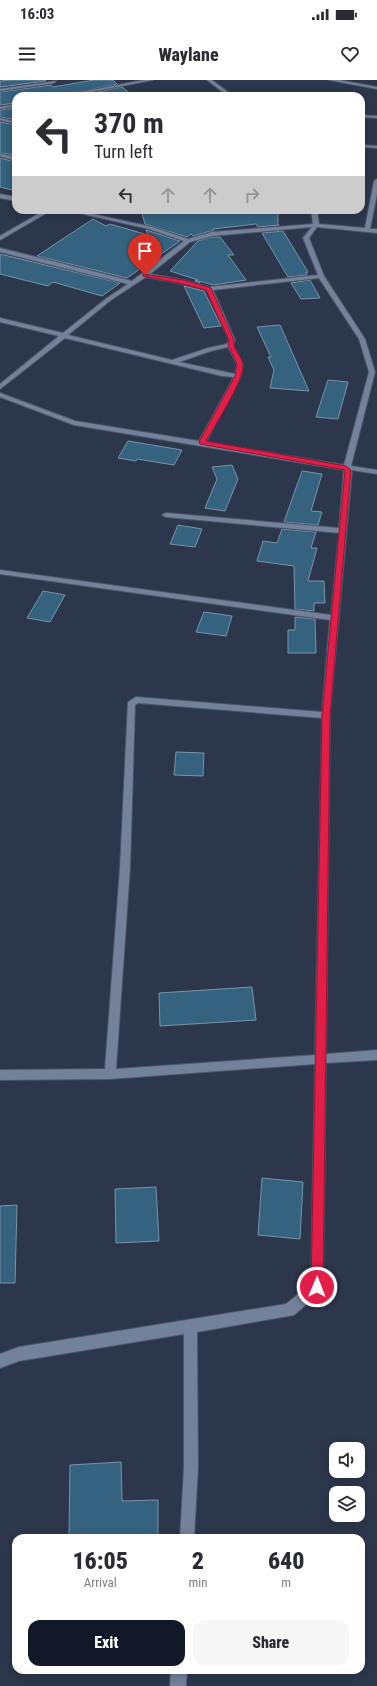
<!DOCTYPE html>
<style>
body{margin:0;font-family:"Roboto Condensed",sans-serif;background:#f7f7f7;color:#2b2b33;height:100vh;display:flex;flex-direction:column;font-size:15px;white-space:nowrap}
*{box-sizing:border-box;margin:0}
p{font-size:13px;color:#7c7c81}
.icon{flex:none;width:22px;height:22px;fill:none;stroke:currentColor;stroke-width:2;stroke-linecap:round;stroke-linejoin:round}
.map{position:relative;flex:1;overflow:hidden}
.details{position:absolute;left:12px;top:1454px;width:353px;height:140px;display:flex;flex-direction:column;background:#fff;border-radius:12px;box-shadow:0 2px 10px #0003}
.details>*{flex:none}
.banner{position:absolute;left:12px;top:12px;width:353px;height:122px;border-radius:12px;box-shadow:0 2px 10px #0003;background:#fff;color:#2b2b33;overflow:hidden}
.buttons{position:absolute;left:329px;top:1362px;display:grid;gap:8px}
.buttons a{display:grid;place-items:center;width:36px;height:36px;border-radius:8px;background:#fff;box-shadow:0 2px 10px #0003;font-size:20px}
.pin{position:absolute;display:grid;place-items:center;width:34px;height:34px;color:#fff;margin:-41px -17px;border-radius:50% 50% 50% 0;rotate:-45deg;box-shadow:0 0 4px #0007}
.pin .icon{rotate:45deg}
.me{position:absolute;width:44px;margin:-22px;rotate:1deg;stroke-linejoin:round;filter:drop-shadow(0 0 3px #0008)}
.turn{display:flex;align-items:center;gap:14px;height:84px;padding:0 16px;font-size:18px}
.turn .icon{width:52px;height:52px;stroke-width:2.5}
.turn b{display:block;font-size:28px;line-height:34px}
.lanes{display:flex;align-items:center;height:38px;padding:0 16px;background:#0003;justify-content:center;gap:20px;direction:ltr}
.lanes .off{opacity:.35}
.eta{display:flex;justify-content:space-evenly;align-items:center;height:68px;text-align:center}
.eta b{font-size:24px;font-weight:800;line-height:28px}
.button{display:flex;gap:8px;margin-top:auto;padding:8px 16px}
.button a{flex:1;height:46px;border-radius:12px;background:#111827;color:#fff;font-size:16px;font-weight:800;line-height:46px;text-align:center}
.button a+a{background:#f7f7f7;color:#2b2b33}
.status{display:flex;justify-content:space-between;align-items:center;height:28px;padding:0 20px;background:#fff;direction:ltr}
.status svg{height:11px;fill:currentColor}
header{display:flex;justify-content:space-between;align-items:center;height:52px;padding:0 16px;background:#fff;font-size:18px;font-weight:800}
.map>svg:first-child{display:block}
</style>
<div class="status"><b>16:03</b><svg viewBox="0 0 49 12"><path d="M0 12V9h3v3zM5 12V6h3v6zM10 12V3h3v9zM15 12V0h3v12zM26 1h20v11H26zM47 4h2v5h-2z"/></svg></div>
<header><svg class="icon" aria-label="menu" viewBox="0 0 24 24"><path d="M4 6h16M4 12h16M4 18h16"/></svg>Waylane<svg class="icon" aria-label="heart" viewBox="0 0 24 24"><path d="M12 20l-8-8c-3-5 5-10 8-4 3-6 11-1 8 4z"/></svg></header>
<div class="map">
<svg width="377" height="1606" viewBox="0 0 377 1606">
<rect width="100%" height="100%" fill="#2c374c"/>
<path fill="#34627f" stroke="#7994a6" d="M11,0H45L46,1L0,7V1Z
M94,0H113L117,4L59,16H16V23L0,25V12L51,5L53,7Z
M122,7L133,16H78Z
M16,28V40L0,37V30Z
M0,42L16,45V75L0,73Z
M0,78L16,82V111L0,107Z
M141,130H278V142H277L279,145L258,147L256,144L213,149L214,150L193,156L191,154L187,157L145,144Z
M93,139L106,146L110,144L148,155L146,150L180,161L127,198L37,176Z
M283,151L308,192L306,193L307,195L288,197L262,153Z
M212,157H220L234,175H228L246,200L213,205L199,201L200,203L195,201L198,200L170,191L198,161Z
M0,174L120,203L102,216L53,202L48,206L0,194Z
M310,200L320,218L301,219L291,203Z
M184,206L204,211L221,246L204,248Z
M280,245L284,254L309,311L270,308L274,290L268,277H271L257,247Z
M328,300L348,302L338,339L316,337Z
M128,361L182,370L174,385L137,379L136,381L118,378Z
M232,385L238,399L225,431L205,428L217,399L212,387Z
M302,391L322,394L311,431L322,432L318,445L284,442Z
M178,445L202,449L195,467L170,464Z
M282,449L316,452L311,468H317L308,501H324L325,523H314V531L295,529L294,486L257,481L263,461L277,463Z
M43,511L65,515L50,542L27,538Z
M204,532L232,536L226,556L196,552Z
M295,537L315,539L316,573H288V550H295Z
M176,672L204,673L203,696L174,695Z
M252,907L256,940L160,946L159,913Z
M262,1098L303,1102L300,1159L258,1155Z
M156,1107L159,1161L116,1163L115,1109Z
M17,1125L15,1203H0V1126Z
M121,1382L122,1421L158,1420V1458H69L70,1385Z"/>
<g fill="none" stroke-linecap="round" stroke-linejoin="round">
<g stroke="#4b5567" stroke-width="2">
<path id="minor" d="M144,0H153L70,16H60Z
M207,0H212L233,16H228Z
M329,0H339L377,7V9Z
M56,1L54,3L0,11V9Z
M16,24V26L0,29V27Z
M361,35L377,36V38L361,37Z
M0,38L16,42V44L0,40Z
M361,65L377,66V68L361,67Z
M0,74L16,77V81L0,76Z
M377,99V114L370,149H377V153L317,147L309,158L324,196L365,259L375,292L351,386L377,390V394L352,390L330,635L326,974L377,970V980L326,983L323,1207L322,1211L294,1235L289,1236L197,1252L198,1388L194,1458H180L184,1388V1254L19,1281L0,1288V1274L19,1267L286,1224L311,1204L315,984L110,999L0,1000V990L105,989L120,788L128,622L136,617L322,632L330,540L0,494V490L331,535L339,453L166,437L162,435L166,433L339,448L344,390L74,345L0,317V313L75,341L199,361L234,297L222,296L65,258L0,309V304L59,256L0,242V238L63,253L107,218L128,204L0,172V168L132,201L184,161L149,149L65,130H75L152,147L188,159L212,152L313,144L311,130H317L319,144L365,148L374,101ZM312,147L303,158L318,195L209,207L184,200L150,194L190,162L212,156ZM146,197L183,204L207,210L229,260L227,264L208,268L172,280L68,255L111,220ZM319,198L359,259L369,292L344,385L206,362L241,296L243,284L233,265L235,260L213,210ZM228,267L237,284L235,294L179,282L211,271ZM138,623L322,638L315,975L116,989L130,788L135,625Z
M0,114L16,117V121L0,118Z
M45,130H52L0,160V156Z
M171,1590H187L186,1606H170Z"/>
</g>
<use href="#minor" fill="#74819a" fill-rule="evenodd"/>
</g>
<path fill="#e11d48" stroke="#92132f" d="M143,194L184,200L211,208L234,260C232,270 243,276 243,286C243,302 215,345 206,361L346,386L351,390L330,635L323,1207L321,1211L317,1213L313,1211L311,1207L322,635L345,390L200,364L199,362L235,296L237,284L228,265L229,260L206,210L183,204L143,196Z"/>
</svg>
<div class="buttons">
<a><svg class="icon" aria-label="sound" viewBox="0 0 24 24"><path d="M4 9h4l5-4v14l-5-4H4zM17 9q2 3 0 6"/></svg></a>
<a><svg class="icon" aria-label="layers" viewBox="0 0 24 24"><path d="M12 4l9 5-9 5-9-5zM3 14l9 5 9-5"/></svg></a>
</div>
<div class="pin" style="left:145px;top:195px;background:#d93025"><svg class="icon" aria-label="arrive" viewBox="0 0 24 24"><path d="M6 21V4h12l-3 4 3 4H6"/></svg></div>
<svg class="me" style="left:317px;top:1207px" viewBox="-20 -20 40 40"><circle r="17" fill="#e11d48" stroke="#fff" stroke-width="3"/><path d="M0-11L8 9 0 5-8 9z" fill="#fff"/></svg>
<div class="banner">
<div class="turn"><svg class="icon" aria-label="left" viewBox="0 0 24 24"><path d="M17 20v-9H6M10 6l-5 5 5 5"/></svg><div><b>370 m</b>Turn left</div></div>
<div class="lanes"><svg class="icon" aria-label="left" viewBox="0 0 24 24"><path d="M17 20v-9H6M10 6l-5 5 5 5"/></svg><svg class="icon off" aria-label="ahead" viewBox="0 0 24 24"><path d="M12 20V5M6 11l6-6 6 6"/></svg><svg class="icon off" aria-label="ahead" viewBox="0 0 24 24"><path d="M12 20V5M6 11l6-6 6 6"/></svg><svg class="icon off" aria-label="right" viewBox="0 0 24 24"><path d="M7 20v-9h11M14 6l5 5-5 5"/></svg></div>
</div>
<section class="details">
<div class="eta">
<div><b>16:05</b><p>Arrival</p></div>
<div><b>2</b><p>min</p></div>
<div><b>640</b><p>m</p></div>
</div>
<div class="button"><a>Exit</a><a>Share</a></div>
</section>
</div>
